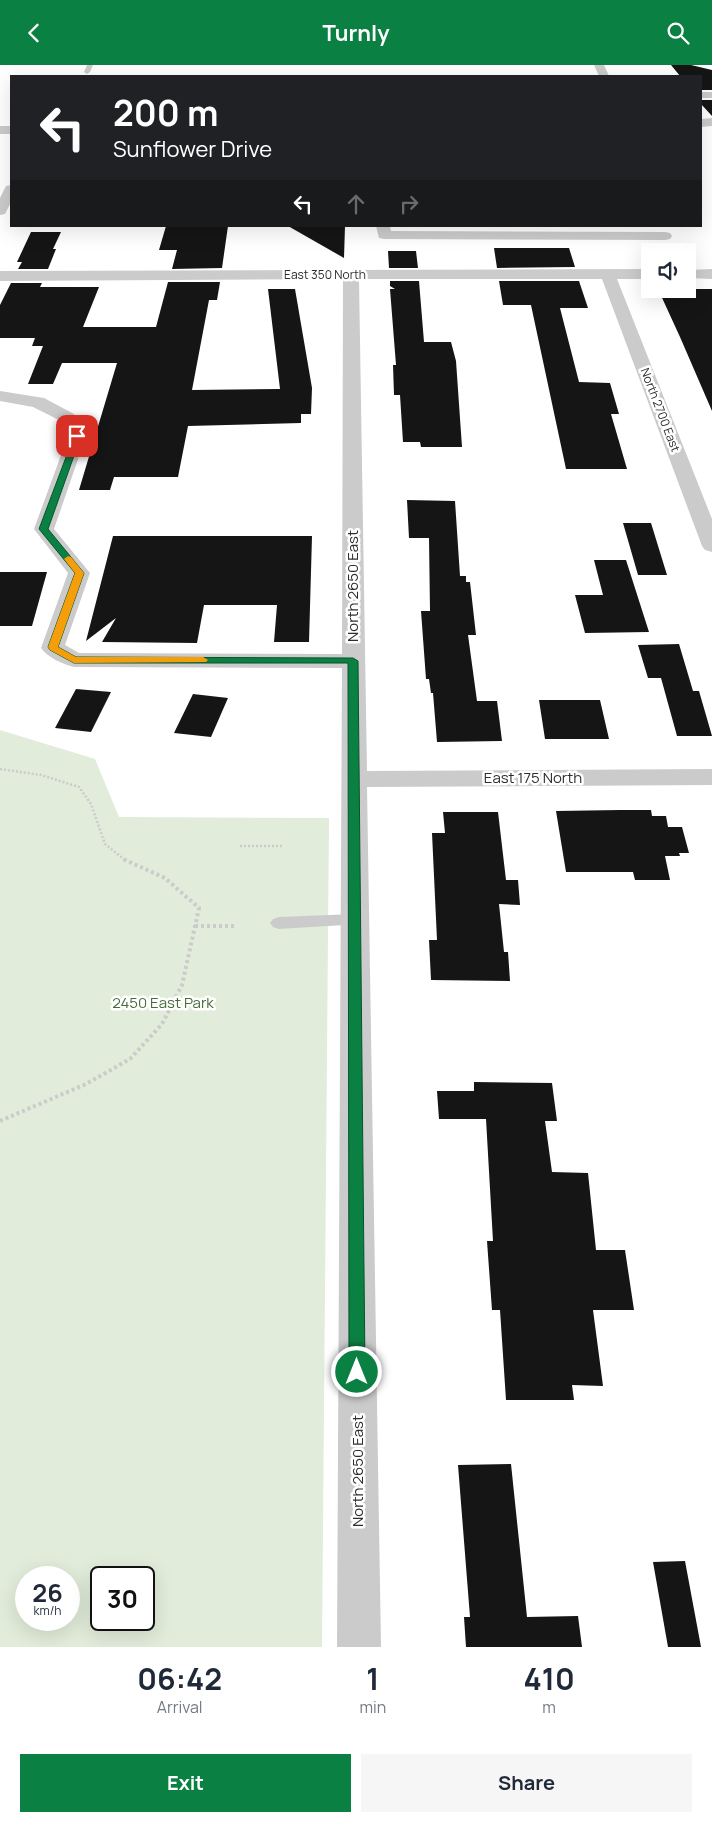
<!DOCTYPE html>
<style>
body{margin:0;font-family:Manrope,sans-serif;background:#f6f6f7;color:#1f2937;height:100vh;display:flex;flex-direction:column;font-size:19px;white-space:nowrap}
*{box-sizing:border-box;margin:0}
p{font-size:16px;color:#747a83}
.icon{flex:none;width:28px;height:28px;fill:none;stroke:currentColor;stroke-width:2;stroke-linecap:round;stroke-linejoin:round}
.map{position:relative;height:1582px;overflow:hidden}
.side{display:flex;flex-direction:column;background:#fff;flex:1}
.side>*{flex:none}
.top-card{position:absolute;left:10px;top:10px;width:692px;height:152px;border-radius:0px;box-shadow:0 5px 20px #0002;background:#202124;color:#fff;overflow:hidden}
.fabs{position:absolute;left:641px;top:178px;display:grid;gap:10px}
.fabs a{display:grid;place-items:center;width:55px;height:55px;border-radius:0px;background:#fff;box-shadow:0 5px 20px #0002;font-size:25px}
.speed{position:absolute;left:15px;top:1501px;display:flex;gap:10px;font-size:25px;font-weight:700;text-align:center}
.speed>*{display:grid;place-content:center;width:65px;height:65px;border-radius:50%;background:#fff;box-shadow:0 5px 20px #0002;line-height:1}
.speed small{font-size:12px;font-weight:400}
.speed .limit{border:2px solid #111;border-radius:8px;background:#fff;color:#111}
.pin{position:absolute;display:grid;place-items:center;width:42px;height:42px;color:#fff;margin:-21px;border-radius:10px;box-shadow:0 2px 8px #0006}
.me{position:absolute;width:55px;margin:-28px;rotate:0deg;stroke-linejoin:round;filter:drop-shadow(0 0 4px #0008)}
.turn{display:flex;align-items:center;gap:18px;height:105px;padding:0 20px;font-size:22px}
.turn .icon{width:65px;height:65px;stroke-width:2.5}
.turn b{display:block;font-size:35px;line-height:42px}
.lanes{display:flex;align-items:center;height:48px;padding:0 20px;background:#0003;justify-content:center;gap:25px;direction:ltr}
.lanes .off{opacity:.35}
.eta{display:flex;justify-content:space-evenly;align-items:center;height:85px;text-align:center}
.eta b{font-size:30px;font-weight:700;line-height:35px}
.button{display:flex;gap:10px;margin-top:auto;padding:10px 20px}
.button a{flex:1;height:58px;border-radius:0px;background:#0b8043;color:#fff;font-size:20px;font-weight:700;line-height:58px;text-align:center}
.button a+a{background:#f6f6f7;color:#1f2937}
header{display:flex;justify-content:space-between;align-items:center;height:65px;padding:0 20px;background:#0b8043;color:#fff;font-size:22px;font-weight:700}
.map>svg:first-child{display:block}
</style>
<header><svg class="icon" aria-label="back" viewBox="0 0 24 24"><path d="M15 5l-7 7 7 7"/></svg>Turnly<svg class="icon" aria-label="search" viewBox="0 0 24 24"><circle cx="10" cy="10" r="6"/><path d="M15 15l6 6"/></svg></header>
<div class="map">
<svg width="712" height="1582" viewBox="0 0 712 1582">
<rect width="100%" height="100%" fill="#fff"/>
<path fill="#e1ecda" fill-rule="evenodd" d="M0,665L95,694L119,752L329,753L322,1582H0ZM26,1512H69V1555H26ZM101,1512H144V1555H101Z"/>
<path fill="#151515" d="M671,0H691L712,5V25H701V11H680Z
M701,35H712V51L701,39Z
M166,161H228L222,203L172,204L177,185H159Z
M288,161H345L344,193Z
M31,167H61L53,184H56L48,204H18L22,197H17Z
M494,183H569L575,202L497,203Z
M388,186H416L418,203H389Z
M390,216H419L424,277H451L456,296L462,382H421L420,377H403L400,330H394L393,300H396L390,224H395L390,221Z
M499,216H579L588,243H560L579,317L610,318L619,349H611L627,404H566L531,240H503Z
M168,217H220L217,235H209L192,325L280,324L268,224H295L312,323L311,349H301V358L188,361L178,412H114L110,425H79L117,298H62L53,319H28L43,281H32L35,273H0V240L11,218H42L40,222H99L83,262H156Z
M658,224H712V346L680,272Z
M407,435L455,436L460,511H466V517H470L476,570H468L477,636H497L502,676L437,677L433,628H431L429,614H426L421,546H430L429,473H409Z
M623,458H651L667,510H638Z
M113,471H312L309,577H274L277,540H204L197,578L102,577L116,553L86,576Z
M594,495H626L649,567L585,568L575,530H603Z
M0,507H47L32,561H0Z
M679,579L693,626H699L712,671H677L661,613H648L638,580Z
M76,624L111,627L91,667L55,663Z
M193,629L228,633L211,672L174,668Z
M539,635H600L609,674H545Z
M620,745H651L652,751H666L668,762H682L689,788H679L680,791H665L670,815H635L633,807H566L556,746Z
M443,747H498L506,815H518L520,840L499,839L504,887H508L510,916L431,915L429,875H437L432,768H445Z
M474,1017L552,1018L557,1056H545L552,1107L588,1108L596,1185H625L634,1245H593L603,1321L572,1320L574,1335H506L500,1245H492L487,1176H493L486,1054H439L437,1026H474Z
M511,1399L527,1552L578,1551L582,1582H466L464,1552H470L458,1400Z
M685,1496L701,1582H668L653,1497Z"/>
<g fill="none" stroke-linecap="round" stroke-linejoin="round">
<path stroke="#cbcbcb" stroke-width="2.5" stroke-dasharray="2 2" stroke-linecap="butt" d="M0,704L41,710L79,722L91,739L105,779L125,795
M240,781H283"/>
<path stroke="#cbcbcb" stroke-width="4" stroke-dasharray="3 3" stroke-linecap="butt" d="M195,861H235
M0,1056L86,1019L130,994L162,959L182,920L199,843L165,813L123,794"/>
<path fill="#cbcbcb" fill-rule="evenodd" d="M87,0H93L90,7L87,9L84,7Z
M355,849L361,851L364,855L361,859L279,864L273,862L270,858L273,854L279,852Z"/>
<path fill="#cbcbcb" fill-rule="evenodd" d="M594,0H604L609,11H599Z
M712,53V61L701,62V54Z
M11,120V137L5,149L0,150V133L6,121Z
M376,161H390L391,166L665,167L670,168L672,171L670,174L665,175L384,174L379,173Z
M650,204V214H617L712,454V487L705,485L702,481L602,214H359L367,706L712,704V720L367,722L381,1582H337L342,603L74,602C63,599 48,593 41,583L68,508L34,464L68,371L61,356L33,342L0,336V326L44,333L74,349L86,371L54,464L90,508L65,580L79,588L342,589L343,214L0,216V206Z
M712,204V214L688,213V205Z"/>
<path fill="#cbcbcb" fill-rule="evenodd" d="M701,27H712V33H701Z
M0,61H11V69H0Z"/>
</g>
<path fill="#0b8043" stroke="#07532c" d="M77,368L81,371L48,464L84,508L58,582L76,592L353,593L358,596L365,1307L363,1312L357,1314L352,1312L349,1307L348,598H74L50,585L48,582L75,508L39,464L74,371Z"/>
<path fill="#f59e0b" d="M68,491L71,492L84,508L58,582L76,592H203L208,595L206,597L74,598L50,585L48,582L75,508L64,494Z"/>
<g text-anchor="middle" stroke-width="5" stroke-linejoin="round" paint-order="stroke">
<g font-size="12" fill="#2e2e2e" stroke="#fff">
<text x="325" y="214">East 350 North</text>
<text transform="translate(660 345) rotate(69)" y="4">North 2700 East</text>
</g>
<g font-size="15" fill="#2e2e2e" stroke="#fff">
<text transform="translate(353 521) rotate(-90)" y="5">North 2650 East</text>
<text x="533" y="718">East 175 North</text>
<text transform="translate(358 1406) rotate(-90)" y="5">North 2650 East</text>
</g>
<g font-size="15" fill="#486b39" stroke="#fff">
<text x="163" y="943">2450 East Park</text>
</g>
</g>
</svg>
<div class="fabs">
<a><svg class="icon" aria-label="sound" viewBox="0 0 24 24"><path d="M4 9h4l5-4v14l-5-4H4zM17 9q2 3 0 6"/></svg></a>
</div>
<div class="speed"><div>26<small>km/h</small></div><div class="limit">30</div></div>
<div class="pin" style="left:77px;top:371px;background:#d93025"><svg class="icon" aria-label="arrive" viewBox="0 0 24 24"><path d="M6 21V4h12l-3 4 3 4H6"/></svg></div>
<svg class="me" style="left:357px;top:1307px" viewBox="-20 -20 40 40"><circle r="17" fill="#0b8043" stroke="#fff" stroke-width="3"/><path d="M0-11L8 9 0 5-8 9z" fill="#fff"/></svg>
<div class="top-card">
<div class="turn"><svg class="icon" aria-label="left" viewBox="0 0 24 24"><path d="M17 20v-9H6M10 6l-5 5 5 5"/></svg><div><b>200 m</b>Sunflower Drive</div></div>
<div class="lanes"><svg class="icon" aria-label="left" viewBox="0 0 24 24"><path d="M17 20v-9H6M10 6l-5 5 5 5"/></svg><svg class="icon off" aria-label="ahead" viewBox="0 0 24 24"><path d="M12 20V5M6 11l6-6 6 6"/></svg><svg class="icon off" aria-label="right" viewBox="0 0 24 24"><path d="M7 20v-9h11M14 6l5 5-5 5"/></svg></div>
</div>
</div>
<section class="side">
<div class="eta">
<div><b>06:42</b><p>Arrival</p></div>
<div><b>1</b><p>min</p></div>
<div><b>410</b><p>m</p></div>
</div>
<div class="button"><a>Exit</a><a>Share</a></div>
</section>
